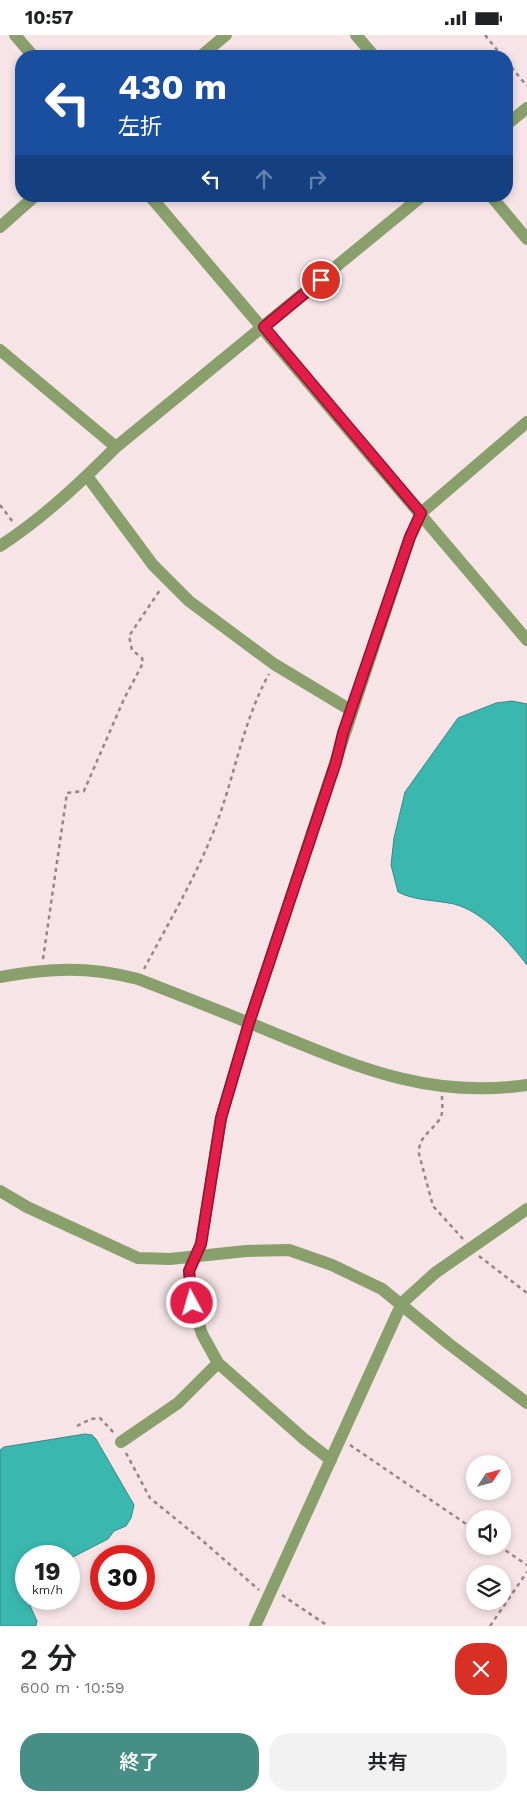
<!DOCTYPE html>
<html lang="ja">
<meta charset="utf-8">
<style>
body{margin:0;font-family:"Work Sans","Noto Sans JP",sans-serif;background:#f2f2f2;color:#202124;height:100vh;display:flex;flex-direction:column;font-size:19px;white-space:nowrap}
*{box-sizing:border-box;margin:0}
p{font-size:16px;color:#757577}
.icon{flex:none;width:28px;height:28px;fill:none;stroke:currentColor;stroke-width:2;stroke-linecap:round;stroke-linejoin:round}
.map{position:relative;height:1591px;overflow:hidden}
.side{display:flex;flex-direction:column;background:#fff;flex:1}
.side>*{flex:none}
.top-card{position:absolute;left:15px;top:15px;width:498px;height:152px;border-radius:20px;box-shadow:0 2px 8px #0003;background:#1a4fa0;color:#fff;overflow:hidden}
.needle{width:32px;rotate:54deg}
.fabs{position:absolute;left:466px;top:1420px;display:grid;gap:10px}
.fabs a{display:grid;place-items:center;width:45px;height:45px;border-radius:50%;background:#fff;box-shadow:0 2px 8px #0003;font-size:25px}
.speed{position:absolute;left:15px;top:1510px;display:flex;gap:10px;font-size:25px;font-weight:700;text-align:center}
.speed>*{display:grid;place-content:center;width:65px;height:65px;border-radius:50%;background:#fff;box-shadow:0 2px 8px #0003;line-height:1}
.speed small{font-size:12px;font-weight:400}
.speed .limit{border:8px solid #d22;background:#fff;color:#111}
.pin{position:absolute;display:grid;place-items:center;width:42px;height:42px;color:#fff;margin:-21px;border:2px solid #fff;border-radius:50%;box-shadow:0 1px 5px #0007}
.me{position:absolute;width:55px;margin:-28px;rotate:354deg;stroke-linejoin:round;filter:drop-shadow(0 0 4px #0008)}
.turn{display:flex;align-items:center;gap:18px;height:105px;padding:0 20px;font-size:22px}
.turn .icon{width:65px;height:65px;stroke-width:2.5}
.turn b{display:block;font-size:35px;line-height:42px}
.lanes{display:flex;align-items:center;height:48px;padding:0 20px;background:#0003;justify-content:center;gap:25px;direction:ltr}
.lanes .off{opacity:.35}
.round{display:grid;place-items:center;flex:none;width:52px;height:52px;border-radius:20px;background:#f2f2f2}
.headline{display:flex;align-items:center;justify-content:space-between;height:85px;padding:0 20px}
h1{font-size:30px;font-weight:600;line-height:38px}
.primary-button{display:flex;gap:10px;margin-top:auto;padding:10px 20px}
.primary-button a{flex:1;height:58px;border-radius:20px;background:#478e87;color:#fff;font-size:20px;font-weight:600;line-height:58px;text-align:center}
.primary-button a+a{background:#f2f2f2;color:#202124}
.status{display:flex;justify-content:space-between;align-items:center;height:35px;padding:0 25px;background:#fff;direction:ltr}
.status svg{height:14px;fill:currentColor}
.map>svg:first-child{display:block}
</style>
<div class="status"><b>10:57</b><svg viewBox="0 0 49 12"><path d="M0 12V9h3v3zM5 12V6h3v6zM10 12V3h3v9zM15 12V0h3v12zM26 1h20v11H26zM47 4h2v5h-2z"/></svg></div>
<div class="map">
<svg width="527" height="1591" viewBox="0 0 527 1591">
<rect width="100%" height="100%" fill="#f6e4e7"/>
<path fill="#3ab8af" stroke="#398884" d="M512,666L527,669V930C509,907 484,877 454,869C436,865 415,866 398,857L391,830L394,803L405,757L458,683L496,668Z
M85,1399L92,1400L96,1404L134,1470L131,1483L126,1491L114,1496L108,1504L69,1524V1521H26V1564H44L39,1569L30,1571L37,1586L36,1591H0V1415L4,1412Z"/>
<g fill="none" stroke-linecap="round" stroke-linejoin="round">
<path stroke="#9a8287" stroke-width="2.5" stroke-dasharray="4 4" stroke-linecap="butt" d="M485,0L502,21
M506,26L527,51
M0,470L13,487
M43,924L67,758L84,756L124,664L143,628L142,623L132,615L129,601L160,555
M144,934C169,887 197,840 216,790C235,740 243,686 269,639
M442,1061C442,1069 444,1079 439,1085C430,1098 418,1102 419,1119L433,1171L463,1204
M479,1221L527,1258
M77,1391L91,1384L100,1383L114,1398
M350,1410L475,1495
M126,1418L150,1463L204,1507L259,1555
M499,1511L527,1530
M282,1560L328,1591
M490,1591L527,1537"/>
<path stroke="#899f6c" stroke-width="12" d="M15,0L33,21
M356,0L374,21
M201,21L226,0
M506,90L527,73
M150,161L527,605
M491,161L527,204
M0,192L35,161
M0,315L116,412
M87,441L153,530L189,566L274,629L352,676
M0,511C43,483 80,448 116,412L422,161
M0,942C51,933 87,931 138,944C182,961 226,978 269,996C357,1032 429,1064 527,1050
M0,1156L27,1172L138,1223L170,1224L246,1216L289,1215L332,1230L382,1254L449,1309L527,1368
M121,1407L178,1368L218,1328
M331,1425L304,1404L218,1328L202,1299L192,1267L189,1236L201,1209L221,1083L249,988L410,502L421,478L527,387
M255,1591L402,1268L435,1238L527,1174"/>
</g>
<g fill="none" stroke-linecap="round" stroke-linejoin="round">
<g stroke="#92132f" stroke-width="12">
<path id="route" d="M192,1268L189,1236L201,1209L221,1083L249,988L336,727L343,698L410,502L421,478L264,292L321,245"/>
</g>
<use href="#route" stroke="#e11d48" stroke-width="9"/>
</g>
</svg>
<div class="fabs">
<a><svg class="needle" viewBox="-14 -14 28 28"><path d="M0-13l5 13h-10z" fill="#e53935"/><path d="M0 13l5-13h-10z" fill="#757577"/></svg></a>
<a><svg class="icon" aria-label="sound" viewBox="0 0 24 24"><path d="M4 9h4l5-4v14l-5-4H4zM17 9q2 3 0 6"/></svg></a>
<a><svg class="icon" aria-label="layers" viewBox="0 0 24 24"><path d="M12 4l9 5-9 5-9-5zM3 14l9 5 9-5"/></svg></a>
</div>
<div class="speed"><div>19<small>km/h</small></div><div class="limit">30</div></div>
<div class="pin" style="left:321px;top:245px;background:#d93025"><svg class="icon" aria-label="arrive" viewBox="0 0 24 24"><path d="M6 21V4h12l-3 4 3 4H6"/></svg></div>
<svg class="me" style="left:192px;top:1268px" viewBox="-20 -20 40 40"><circle r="17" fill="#e11d48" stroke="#fff" stroke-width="3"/><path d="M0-11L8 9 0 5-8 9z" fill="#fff"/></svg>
<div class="top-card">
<div class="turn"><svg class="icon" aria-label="left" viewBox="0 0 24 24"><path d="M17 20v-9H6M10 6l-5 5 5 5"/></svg><div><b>430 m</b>左折</div></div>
<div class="lanes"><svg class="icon" aria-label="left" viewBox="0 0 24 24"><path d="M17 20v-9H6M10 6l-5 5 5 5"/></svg><svg class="icon off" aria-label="ahead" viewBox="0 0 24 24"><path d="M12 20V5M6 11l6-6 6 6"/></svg><svg class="icon off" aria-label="right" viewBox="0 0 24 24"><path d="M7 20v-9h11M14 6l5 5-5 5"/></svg></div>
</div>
</div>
<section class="side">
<div class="headline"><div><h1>2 分</h1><p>600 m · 10:59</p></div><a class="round" style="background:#d93025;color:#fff"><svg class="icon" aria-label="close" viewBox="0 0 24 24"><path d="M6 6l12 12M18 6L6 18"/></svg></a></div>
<div class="primary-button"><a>終了</a><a>共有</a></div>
</section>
